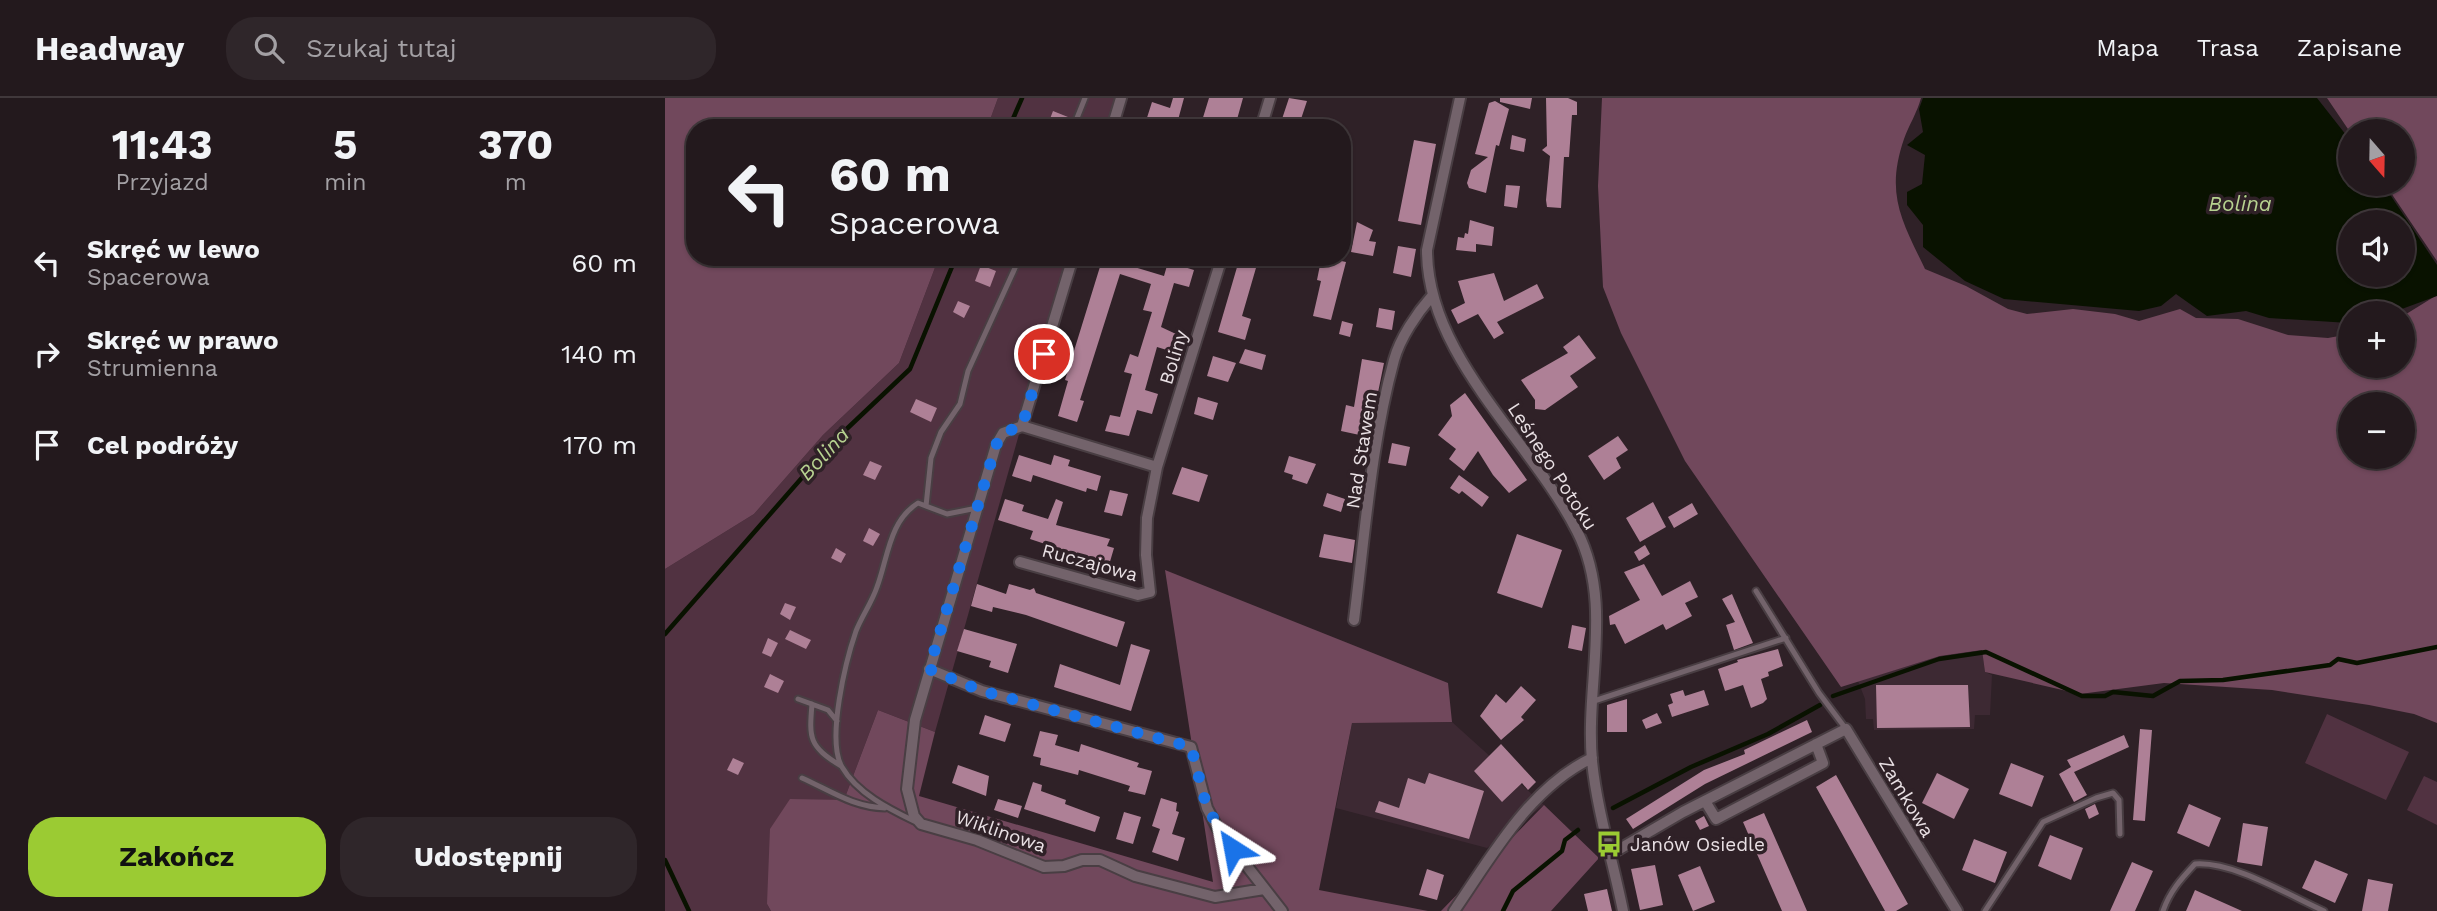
<!DOCTYPE html>
<html lang="pl">
<meta charset="utf-8">
<style>
body{margin:0;font-family:"Work Sans",sans-serif;background:#2f262a;color:#f1f3f6;height:100vh;display:flex;flex-direction:column;font-size:26px;white-space:nowrap}
*{box-sizing:border-box;margin:0}
p{font-size:23px;color:#a3a0a4}
.icon{flex:none;width:38px;height:38px;fill:none;stroke:currentColor;stroke-width:2;stroke-linecap:round;stroke-linejoin:round}
.map{position:relative;flex:1;overflow:hidden}
.drawer{display:flex;flex-direction:column;background:#23191d;width:665px}
.drawer>*{flex:none}
.guide{position:absolute;left:21px;top:21px;width:665px;height:147px;border-radius:28px;box-shadow:0 2px 5px #0004,0 0 0 2px #40383b;background:#23191d;color:#f1f3f6;overflow:hidden}
.needle{width:46px;rotate:160deg}
.controls{position:absolute;left:1673px;top:21px;display:grid;gap:14px}
.controls a{display:grid;place-items:center;width:77px;height:77px;border-radius:50%;background:#23191d;box-shadow:0 2px 5px #0004,0 0 0 2px #40383b;font-size:35px}
.pin{position:absolute;display:grid;place-items:center;width:60px;height:60px;color:#fff;margin:-30px;border:4px solid #fff;border-radius:50%;box-shadow:0 2px 7px #0007}
.me{position:absolute;width:77px;margin:-38px;rotate:326deg;stroke-linejoin:round;filter:drop-shadow(0 0 5px #0008)}
.turn{display:flex;align-items:center;gap:24px;height:147px;padding:0 28px;font-size:32px}
.turn .icon{width:91px;height:91px;stroke-width:2.5}
.turn b{display:block;font-size:49px;line-height:60px}
.eta{display:flex;justify-content:space-evenly;align-items:center;height:119px;text-align:center}
.eta b{font-size:42px;font-weight:700;line-height:49px}
.primary-button{display:flex;gap:14px;margin-top:auto;padding:14px 28px}
.primary-button a{flex:1;height:80px;border-radius:28px;background:#9bcb33;color:#111;font-size:28px;font-weight:700;line-height:80px;text-align:center}
.primary-button a+a{background:#2f262a;color:#f1f3f6}
ul{padding:0;list-style:none}
li{display:flex;align-items:center;gap:21px;height:91px;padding:0 28px}
li div{flex:1}
li b{display:block;font-size:26px}
li em{font-style:normal}
header{display:flex;align-items:center;gap:42px;box-sizing:border-box;height:98px;padding:0 35px;background:#23191d;border-bottom:2px solid #40383b}
header strong{font-size:33px}
nav{display:flex;gap:38px;margin-inline-start:auto;font-size:24px}
.search{width:490px;height:63px;background:#2f262a;display:flex;align-items:center;gap:18px;box-sizing:border-box;padding:0 24px;border-radius:28px;color:#a3a0a4;font-size:26px}
main{display:flex;flex:1;min-height:0}
.map>svg:first-child{display:block}
</style>
<header>
<strong>Headway</strong>
<div class="search"><svg class="icon" aria-label="search" viewBox="0 0 24 24"><circle cx="10" cy="10" r="6"/><path d="M15 15l6 6"/></svg>Szukaj tutaj</div>
<nav><a>Mapa</a><a>Trasa</a><a>Zapisane</a></nav>
</header>
<main>
<section class="drawer">
<div class="eta">
<div><b>11:43</b><p>Przyjazd</p></div>
<div><b>5</b><p>min</p></div>
<div><b>370</b><p>m</p></div>
</div>
<ul>
<li><svg class="icon" aria-label="left" viewBox="0 0 24 24"><path d="M17 20v-9H6M10 6l-5 5 5 5"/></svg><div><b>Skręć w lewo</b><p>Spacerowa</p></div><em>60 m</em></li>
<li><svg class="icon" aria-label="right" viewBox="0 0 24 24"><path d="M7 20v-9h11M14 6l5 5-5 5"/></svg><div><b>Skręć w prawo</b><p>Strumienna</p></div><em>140 m</em></li>
<li><svg class="icon" aria-label="arrive" viewBox="0 0 24 24"><path d="M6 21V4h12l-3 4 3 4H6"/></svg><div><b>Cel podróży</b></div><em>170 m</em></li>
</ul>
<div class="primary-button"><a>Zakończ</a><a>Udostępnij</a></div>
</section>
<div class="map">
<svg width="1772" height="813" viewBox="0 0 1772 813">
<rect width="100%" height="100%" fill="#2f2127"/>
<path fill="#3d2933" d="M1317,552L1320,574L1327,577L1325,617H1310L1309,631L1209,632L1208,621H1201L1200,601L1193,583L1275,558Z
M787,624L879,707L822,750L671,710L687,625Z"/>
<path fill="#513241" d="M333,0H453L441,30H322Z
M274,159H404L270,634L213,612L179,702L102,806L106,813H0V471L89,416L158,337L234,265Z
M1662,616L1744,654L1721,702L1640,665Z
M1759,678L1772,684V727L1742,712Z"/>
<path fill="#71485c" fill-rule="evenodd" d="M0,0H333L322,30H30V159H274L234,265L158,337L89,416L0,471Z
M937,0H1256C1252,15 1244,27 1239,41C1220,96 1237,123 1260,171L1301,188L1343,211L1362,216L1408,211L1450,216L1474,223L1515,211L1531,220L1573,221L1623,237L1663,240L1685,236V268H1738V218L1772,197V625L1749,616L1704,607L1607,592L1499,585L1415,596L1320,574L1317,552L1275,558L1176,589L1020,363L956,235L938,189L933,88ZM1685,306H1738V359H1685Z
M1662,0H1772V163L1720,86H1738V33L1685,34Z
M500,472L783,585L787,624L687,625L654,792L763,813H106L102,806L105,731L125,701L179,702L213,612L270,634L254,698L548,784Z
M879,707L934,760L886,813H776Z"/>
<path fill="#091200" fill-rule="evenodd" d="M1258,0H1652L1685,42V86H1718L1772,167V198L1726,215H1685L1684,225L1604,220L1581,213L1542,218L1511,196L1496,208L1474,213L1339,201L1300,183L1258,149V127L1242,107V94L1257,86L1260,57L1242,47L1258,34L1254,11ZM1685,124H1738V177H1685Z"/>
<g fill="none" stroke-linecap="round" stroke-linejoin="round">
<path stroke="#091200" stroke-width="4.5" d="M344,30L357,0
M0,536L170,342L245,271L291,159
M1168,598L1274,561L1321,554L1417,598H1440L1448,594L1488,598L1515,583L1558,582L1665,567L1673,561L1692,565L1772,549
M948,710L1026,669L1103,636L1155,607
M0,762L24,813
M838,813L848,793L897,753L900,742L913,732"/>
</g>
<path fill="#ae8096" d="M508,0H519L513,22L504,19L501,30L480,26L487,4L505,10Z
M544,0H578L571,25L563,23L557,30L536,26Z
M624,0L642,3L633,30H614Z
M835,0H867L865,11L835,4Z
M881,0H903L912,4V17H907L904,59H899L896,110L882,109L881,102L885,58L877,52L882,48Z
M830,3L844,11L834,48L831,47L821,95L804,90L802,85L806,72L823,59L810,56L824,5Z
M388,13L403,19L399,30L383,26Z
M847,37L861,41L859,54L845,51Z
M749,42L771,46L756,127L733,123Z
M841,87L855,88L852,110L839,108Z
M805,122L829,129L827,148L811,146V154L791,152L793,139L799,140L800,135L803,136Z
M692,124L708,132L704,143L711,144L708,158L686,154Z
M733,148L751,151L746,179L728,175Z
M438,159H458L456,165L499,178L503,164L529,172L524,189L509,185L496,229L511,236L505,253L492,249L480,292L493,296L487,316L472,312L464,338L440,333L445,317L455,319L467,276L459,274L465,256L473,259L487,214L478,212L486,186L455,176L415,302L419,303L412,324L393,318L403,283L400,282Z
M575,159H591L593,163L577,218L586,221L580,242L553,234Z
M667,161L681,164L666,222L648,218L656,183L652,182L656,162L666,164Z
M316,167L331,173L325,189L310,183Z
M829,175L839,203L872,186L879,200L832,224L839,235L829,241L813,216L793,226L786,212L800,205L793,183Z
M293,203L305,208L299,220L288,214Z
M714,210L730,213L727,232L711,229Z
M677,223L688,226L685,239L674,236Z
M914,237L931,260L905,278L913,289L880,312L870,311V302L856,282L903,255L898,249Z
M580,251L601,257L597,272L574,265Z
M548,258L571,265L563,284L542,278Z
M697,261L719,265L704,339L676,333L681,307L689,309Z
M800,295L862,382L844,395L828,377L813,353L799,373L784,361L791,351L773,337L787,318L785,307Z
M533,299L553,305L548,322L529,316Z
M251,301L272,310L266,324L245,314Z
M953,338L963,352L951,360L956,370L939,382L923,358Z
M727,345L745,349L741,368L723,365Z
M354,357L386,367L389,357L405,362L403,368L436,378L432,393L422,390L421,394L368,377L366,384L347,378Z
M624,358L651,366L642,386L627,381L628,377L619,374Z
M205,363L217,368L210,382L198,377Z
M517,369L543,377L534,404L507,396Z
M794,377L824,399L817,409L797,393L794,396L785,390Z
M445,392L463,396L457,418L439,414Z
M662,395L680,401L676,414L658,408Z
M340,401L359,407L357,413L383,421L391,401L398,404L391,427L445,441L442,448L449,450L444,467L365,441L368,433L333,422Z
M988,404L1001,429L975,444L961,420Z
M1027,405L1033,416L1009,430L1003,419Z
M204,430L215,436L208,448L198,443Z
M659,436L690,442L687,465L654,459Z
M852,436L897,452L877,510L832,495Z
M980,447L985,456L974,463L969,454Z
M171,450L181,456L176,465L166,460Z
M979,466L997,498L1025,483L1033,499L1020,505L1027,518L1001,532L998,526L960,546L950,526L945,527L944,518L975,502L959,474Z
M312,486L341,496L344,486L365,492L369,490L371,495L460,524L452,549L361,517L328,509L327,514L306,508Z
M1067,496L1088,545L1069,552L1061,527L1070,524L1057,501Z
M120,505L131,509L125,522L115,516Z
M907,527L921,530L917,553L903,550Z
M299,531L352,546L343,575L324,569L326,563L292,553Z
M125,532L146,542L141,551L120,541Z
M103,540L113,545L106,559L97,555Z
M466,546L485,552L466,613L389,589L395,566L455,587Z
M1113,551L1118,568L1103,574L1104,578L1096,581L1102,601L1098,605L1086,610L1078,587L1060,593L1053,571L1073,564L1072,562Z
M105,576L119,583L113,595L99,589Z
M1211,587H1303L1305,629L1212,630Z
M856,588L871,602L856,619L859,622L836,642L815,618L831,596L841,605Z
M1018,592L1020,598L1039,592L1044,607L1007,619L1003,607L1008,605L1005,596Z
M962,601V634H942V607Z
M992,615L997,625L981,631L977,622Z
M320,617L346,626L340,644L314,636Z
M1142,622L1147,634L1040,686L968,731L961,721L1039,672L1080,656L1079,652Z
M1475,631L1487,632L1480,723L1468,722Z
M375,633L393,637L390,647L414,654L416,646L474,665L472,669L487,673L480,697L463,693L465,688L414,672L413,677L375,667L376,660L368,658Z
M1459,637L1464,649L1409,674L1422,697L1409,704L1394,676L1406,669L1402,662Z
M836,646L871,684L863,692L857,685L837,704L809,673Z
M68,660L79,665L73,677L62,672Z
M1346,665L1379,678L1367,709L1334,696Z
M293,667L324,678L321,698L287,685Z
M764,675L819,693L804,741L710,714L714,703L734,710L743,680L760,686Z
M1272,675L1304,691L1289,721L1257,705Z
M1171,677L1243,806L1231,813H1220L1151,689Z
M368,684L377,687L376,693L401,702L400,706L435,719L430,734L359,711Z
M496,700L512,705L511,713L514,714L507,736L520,740L513,763L487,754L495,731L487,728Z
M333,701L357,708L353,720L329,712Z
M1430,706L1434,716L1424,721L1420,711Z
M1524,706L1556,720L1544,749L1512,735Z
M459,714L476,719L468,746L451,741Z
M1099,715L1129,783L1142,813H1117L1078,724Z
M1039,718L1044,728L1035,732L1030,723Z
M1578,725L1603,729L1597,768L1572,764Z
M1385,737L1418,750L1406,782L1373,768Z
M1309,741L1342,754L1330,785L1297,772Z
M1650,762L1683,776L1670,805L1637,790Z
M1467,764L1488,773L1470,813H1445Z
M990,767L998,807L975,812L966,771Z
M1035,768L1050,804L1028,813L1013,777Z
M762,771L779,777L772,802L754,797Z
M1703,781L1728,786L1723,813H1697Z
M942,791L947,813H923L919,796Z
M1530,792L1577,813H1521Z"/>
<g fill="none" stroke-linecap="round" stroke-linejoin="round">
<g stroke="#493e43" stroke-width="9">
<path id="service" d="M408,30L420,0
M261,408L266,360L276,334L295,306L303,273L355,159
M1091,493L1154,595L1181,631
M133,601L163,612L172,623
M929,603L1121,540
M147,606C144,641 144,648 176,668
M137,680C166,693 188,709 220,710
M249,723C224,711 192,695 177,669C161,642 181,562 191,533C197,518 207,504 212,489C223,460 224,423 253,405L282,416L312,410
M1320,813L1378,724L1431,700L1448,695L1454,702L1455,736
M1498,813C1505,793 1516,781 1530,766C1568,763 1623,797 1659,813"/>
</g>
<g stroke="#493e43" stroke-width="14">
<path id="minor" d="M795,0L762,152C762,259 866,342 912,433C949,505 920,586 927,663C932,713 948,763 958,813
M447,30L456,0
M596,30L605,0
M408,159L357,328L338,335L331,347L250,622L242,691L249,718L256,726L312,742L379,769L399,768L417,762H435L470,778L550,799L599,791
M357,328L492,369
M355,464L473,497L485,494L481,457L482,420L492,369L557,159
M689,522C700,436 706,346 729,262C735,240 752,215 767,198
M264,571L317,593L526,649L542,710L553,731L617,813
M1040,703L1051,721L1158,665L1151,646
M946,756L1018,714L1181,631L1292,813
M789,813C827,758 864,690 927,660"/>
</g>
<use href="#service" stroke="#73636b" stroke-width="5"/>
<use href="#minor" stroke="#73636b" stroke-width="10"/>
</g>
<g fill="none" stroke-linecap="round" stroke-linejoin="round">
<path stroke="#1a73e8" stroke-width="12" stroke-dasharray="0 21.6" d="M379,256L357,328L338,335L331,347L264,571L317,593L526,649L542,710L568,751"/>
</g>
<defs>
<g id="bus-bare" transform="scale(2.1)"><path d="M-5-6H5V4H4V6H2V4H-2V6H-4V4H-5ZM-3.5-4V0h7V-4ZM-3.5 1.2v1.5H-2V1.2ZM2 1.2v1.5H3.5V1.2Z" fill="#9bcb33" stroke="#2f2127" stroke-width="2.5" paint-order="stroke"/></g>
</defs>
<g fill-rule="evenodd">
<use href="#bus-bare" x="944" y="746"/>
</g>
<g text-anchor="middle" stroke-width="7" stroke-linejoin="round" paint-order="stroke">
<g font-size="19" fill="#e9e0e4" stroke="#2f2127">
<text transform="translate(508 259) rotate(-73)" y="7">Boliny</text>
<text transform="translate(696 352) rotate(-81)" y="7">Nad Stawem</text>
<text transform="translate(888 368) rotate(57)" y="7">Leśnego Potoku</text>
<text transform="translate(425 464) rotate(15)" y="7">Ruczajowa</text>
<text transform="translate(1242 699) rotate(59)" y="7">Zamkowa</text>
<text transform="translate(336 733) rotate(19)" y="7">Wiklinowa</text>
</g>
<g font-size="19" fill="#e9e0e4" stroke="#2f2127" text-anchor="start">
<text x="965" y="753">Janów Osiedle</text>
</g>
<g font-size="21" font-style="italic" fill="#b7d290" stroke="#2f2127">
<text x="1575" y="113">Bolina</text>
<text transform="translate(159 356) rotate(-47)" y="7">Bolina</text>
</g>
</g>
</svg>
<div class="controls">
<a><svg class="needle" viewBox="-14 -14 28 28"><path d="M0-13l5 13h-10z" fill="#e53935"/><path d="M0 13l5-13h-10z" fill="#a3a0a4"/></svg></a>
<a><svg class="icon" aria-label="sound" viewBox="0 0 24 24"><path d="M4 9h4l5-4v14l-5-4H4zM17 9q2 3 0 6"/></svg></a>
<a>+</a>
<a>−</a>
</div>
<div class="pin" style="left:379px;top:256px;background:#d93025"><svg class="icon" aria-label="arrive" viewBox="0 0 24 24"><path d="M6 21V4h12l-3 4 3 4H6"/></svg></div>
<svg class="me" style="left:568px;top:751px" viewBox="-20 -20 40 40"><path d="M0-17L14 15 0 8-14 15z" fill="#1a73e8" stroke="#fff" stroke-width="4"/></svg>
<div class="guide">
<div class="turn"><svg class="icon" aria-label="left" viewBox="0 0 24 24"><path d="M17 20v-9H6M10 6l-5 5 5 5"/></svg><div><b>60 m</b>Spacerowa</div></div>
</div>
</div>
</main>
